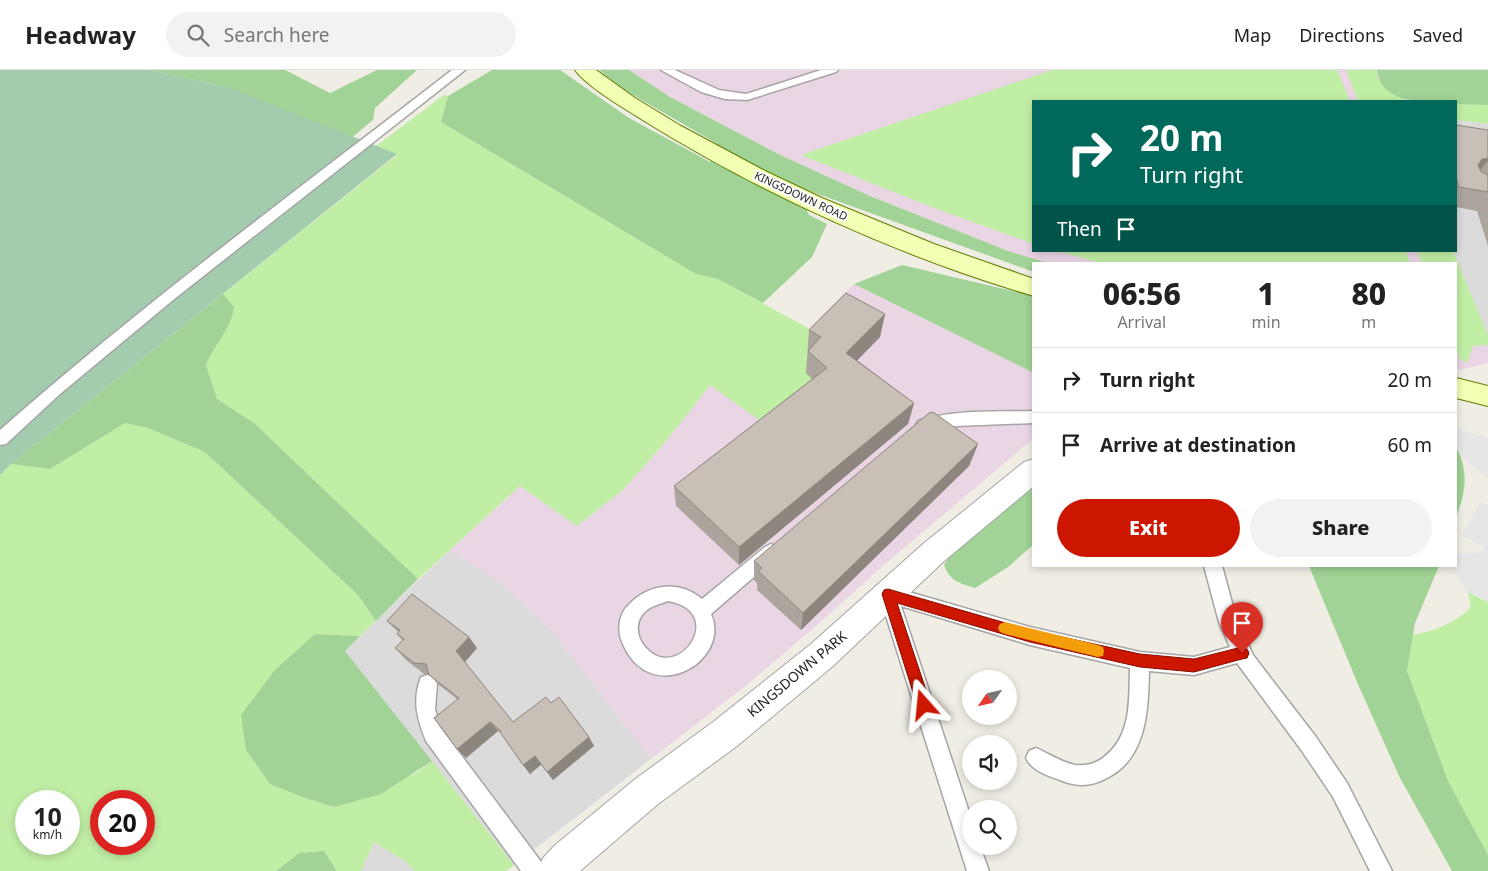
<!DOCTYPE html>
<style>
body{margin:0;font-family:"Noto Sans",sans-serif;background:#f2f2f2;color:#222;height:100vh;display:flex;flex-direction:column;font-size:19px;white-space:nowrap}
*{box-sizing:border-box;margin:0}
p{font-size:16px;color:#767676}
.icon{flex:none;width:28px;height:28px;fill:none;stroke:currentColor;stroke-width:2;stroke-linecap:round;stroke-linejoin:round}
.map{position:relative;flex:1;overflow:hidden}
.side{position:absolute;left:1032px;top:192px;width:425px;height:305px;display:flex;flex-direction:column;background:#fff;border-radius:0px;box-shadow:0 2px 8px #0003}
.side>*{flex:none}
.hud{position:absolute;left:1032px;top:30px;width:425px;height:152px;border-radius:0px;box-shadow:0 2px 8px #0003;background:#00695c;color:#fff;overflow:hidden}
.needle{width:32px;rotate:236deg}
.fabs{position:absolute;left:962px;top:600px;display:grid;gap:10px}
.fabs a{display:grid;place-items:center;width:55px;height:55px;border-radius:50%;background:#fff;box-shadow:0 2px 8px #0003;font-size:25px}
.speed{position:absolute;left:15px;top:720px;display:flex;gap:10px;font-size:25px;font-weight:700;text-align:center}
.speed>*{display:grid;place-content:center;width:65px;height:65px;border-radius:50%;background:#fff;box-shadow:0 2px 8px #0003;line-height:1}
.speed small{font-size:12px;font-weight:400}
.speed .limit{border:8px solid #d22;background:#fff;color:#111}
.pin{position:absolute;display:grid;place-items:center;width:42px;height:42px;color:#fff;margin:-51px -21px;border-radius:50% 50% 50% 0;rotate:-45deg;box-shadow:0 0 5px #0007}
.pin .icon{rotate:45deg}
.me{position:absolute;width:55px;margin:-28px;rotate:342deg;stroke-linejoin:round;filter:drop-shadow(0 0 4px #0008)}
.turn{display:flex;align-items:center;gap:18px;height:105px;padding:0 25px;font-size:22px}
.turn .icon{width:65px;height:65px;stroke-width:2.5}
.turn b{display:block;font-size:35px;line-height:42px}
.then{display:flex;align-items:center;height:48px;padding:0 25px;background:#0003;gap:10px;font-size:19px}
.eta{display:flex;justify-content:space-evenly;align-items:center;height:85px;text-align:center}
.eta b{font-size:30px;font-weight:800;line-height:35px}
.action{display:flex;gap:10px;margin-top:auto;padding:10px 25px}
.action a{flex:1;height:58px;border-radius:30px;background:#cd1600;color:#fff;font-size:20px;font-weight:800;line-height:58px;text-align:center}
.action a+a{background:#f2f2f2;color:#222}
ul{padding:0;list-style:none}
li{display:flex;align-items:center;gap:15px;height:65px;padding:0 25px;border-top:1px solid #e0e0e0}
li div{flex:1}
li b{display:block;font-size:19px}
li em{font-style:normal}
header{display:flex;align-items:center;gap:30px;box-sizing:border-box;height:70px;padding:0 25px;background:#fff;border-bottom:1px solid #e0e0e0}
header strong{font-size:24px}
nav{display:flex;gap:28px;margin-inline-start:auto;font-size:18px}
.search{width:350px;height:45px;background:#f2f2f2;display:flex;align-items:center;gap:12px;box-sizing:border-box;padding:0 18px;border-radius:28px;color:#767676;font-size:19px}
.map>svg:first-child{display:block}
</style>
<header>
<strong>Headway</strong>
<div class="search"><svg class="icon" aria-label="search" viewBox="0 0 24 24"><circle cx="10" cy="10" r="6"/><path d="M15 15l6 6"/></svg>Search here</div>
<nav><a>Map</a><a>Directions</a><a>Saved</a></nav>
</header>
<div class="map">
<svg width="1488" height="801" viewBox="0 0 1488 801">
<rect width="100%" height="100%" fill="#f0ede4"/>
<path fill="#dcdbdb" d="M1456,50L1488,54V265L1453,181H1456Z
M450,480L503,515L552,561L651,689L514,795L345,581Z
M374,772L405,791L415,801H361Z"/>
<path fill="#ead5e4" d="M629,0H1488V54L1456,50V31H1034V181H1453L1488,265V293L1461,300L1456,299V194H1051L1008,181L870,126L778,84L670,27Z
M854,214L1034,303V368L885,494L817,555L749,613L651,689L552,561L503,515L450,480L520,416L577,456L623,420L667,370L710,315L824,319L806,303L807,282L822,266L809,258Z"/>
<path fill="#c1eea5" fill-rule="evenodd" d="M1052,0H1337L1350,31H1034V174L934,138L801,85Z
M1346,0H1377L1378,9L1406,30L1421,31H1358Z
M444,25L448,26L441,52L696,204L718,209L823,266L807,282L819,289L824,320L773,360L710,315L667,370L623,420L577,456L520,416L418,509L254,353L217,329L206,295C214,275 232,258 234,237L223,224L397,85L376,76Z
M1456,34L1488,35V54L1456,50Z
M1058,181H1406L1410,194H1103Z
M1417,181H1453L1488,265V275L1473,276L1467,293L1460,289L1456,280V194H1422Z
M125,353L148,358L205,382L358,525L376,551L360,566L315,564L246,680L270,714L305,728L334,737L416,703L432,691L514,795L506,801H415L405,791L374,772L361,801H337L324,781L299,783L276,801H0V405L11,394L50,399ZM26,731H69V774H26ZM101,731H144V774H101Z
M1468,522L1488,532V785L1448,711L1407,601L1413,565C1436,560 1454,554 1471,537Z"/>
<path fill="#a0d395" d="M150,0H285L330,23L377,0H417L375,38L373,50L327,88L230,18Z
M492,0H560L629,48L710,92L724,82L716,73L621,18L599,0H629L670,27L778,84L870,126L1008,181L1051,194H1034V202L804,119H797L809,145L827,154L812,187L763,233L718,209L696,204L441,52L448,26Z
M1377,0H1488V35L1456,34V31C1429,31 1382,37 1377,0Z
M902,195L1034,226V303L854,214Z
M223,224L234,237C232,258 214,275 206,295L217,329L254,353L418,509L376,551L358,525L205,382L148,358L125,353L50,399L11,394Z
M1456,376C1469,403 1466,420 1456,448Z
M1034,408V474L1008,497L975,518C959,513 950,511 944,495L960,469Z
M1309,496H1439L1415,553L1407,601L1448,711L1488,785V801H1452L1399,706L1357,612Z
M315,564L360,566L345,581L432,691L381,724L334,737L305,728L270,714L246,680L241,645L275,600Z
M324,781L337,801H276L299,783Z"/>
<path fill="#a3cbad" d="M0,0H150L230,18L397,84L11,394L0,405Z"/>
<path fill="#e6e6e6" d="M1456,358L1488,368V408L1468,392L1459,382L1456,377Z
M1481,432L1488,435V532L1468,522L1450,496H1456V484L1484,482L1482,476L1462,465Z"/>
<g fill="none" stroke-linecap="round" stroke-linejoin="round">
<g stroke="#a5a5a5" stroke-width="3">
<path id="service" d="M452,0H465L173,230L60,324L6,374L0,375V360C145,232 300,118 452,0Z
M661,0H675L719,20L746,24L821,0H838L836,2L747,30L725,29L701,22Z
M1034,341V353L957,356L924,361L918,359L916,355L918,351C954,339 997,342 1034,341Z
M771,474L777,477L780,482L777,487L711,544C732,591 650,640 622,572C618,562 618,549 625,539C644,515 677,508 702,529L765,477ZM668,531C727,541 681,611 648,580C635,568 633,548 650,538C655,535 662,533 668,531Z
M1204,496H1222L1237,551L1253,585L1316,667L1347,713L1392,801H1370L1333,727L1302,681L1237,593L1194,605L1149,601C1148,640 1147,688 1107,708C1091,717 1077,717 1060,710C1048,706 1031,700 1026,688L1029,681L1036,678C1049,684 1061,692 1075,695C1086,696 1096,694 1104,687C1132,666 1129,630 1130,598L1030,575L901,536L971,748V776H980L989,801H967L879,524L882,518L888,516L1030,557L1140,582L1194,587L1230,577L1219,552Z
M428,605L435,607L437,614L435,639L440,657L542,793L545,801H521L426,671C417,649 412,630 421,607Z"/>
</g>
<g stroke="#a5a5a5" stroke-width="2">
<path id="minor" d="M1034,389V416L943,492L833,596L737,676L658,734L580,801H538L543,788L554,776L634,710L713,652L811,574L923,474L1024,392Z"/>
</g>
<g stroke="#607b00" stroke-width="2">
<path id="secondary" d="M575,0H596L635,28L681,56L767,102L822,128L934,174L1034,209V226C900,187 760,123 641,49C624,38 586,16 575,0Z
M1456,308L1488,316V336L1456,328Z"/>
</g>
<use href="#service" fill="#fff" fill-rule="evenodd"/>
<use href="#minor" fill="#fff" fill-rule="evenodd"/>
<use href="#secondary" fill="#f2feb3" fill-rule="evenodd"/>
</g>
<path fill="#aca59d" d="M1456,55L1488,60V176L1477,141L1456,137Z
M885,244L880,267L857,290L914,333L908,354L739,495L676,436L674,416L812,309L806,303L809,260Z
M978,374L969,396L801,560L757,520V513L754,510V491Z
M387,551L477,578L465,592L513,652L551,633L589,667L594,676L553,710L541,694L530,704L523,695L501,663L498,661L466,688L457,629L439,615L429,604H424L406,590L395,578L403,571L397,564L398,562Z"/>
<path fill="#8c867f" d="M1488,88V91L1476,105L1467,107L1482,89Z
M885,244L880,267L843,305L846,283Z
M914,333L908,354L739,495V477Z
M978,374L969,396L801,560L803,543Z
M469,567L477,578L465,592L456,581Z
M490,652L498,661L466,688L457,679Z
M589,667L594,676L553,710L547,702Z
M535,686L542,694L530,704L523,695Z"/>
<path fill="#c8c0b6" stroke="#8c867f" d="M1456,55L1488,60V88L1482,89L1478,95L1481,102L1488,105V122L1459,117L1456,108Z
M846,223L885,244L846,283L914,333L739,477L674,416L827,298L808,281L821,267L809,260Z
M933,342L978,374L803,543L758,501L762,498L754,491L929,343Z
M412,524L469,567L456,581L513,652L546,627L551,633L559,627L589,667L547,702L535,686L523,695L500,662L501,661L490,652L457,679L434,648L459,628L429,605L426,594L414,593L395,578L404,569L397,564L400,560L387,551Z"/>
<path fill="#cd1600" stroke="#850e00" d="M888,519L1030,560L1140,584L1194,589L1242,577L1247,579L1249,583L1247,588L1242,589L1194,602L1140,597L1030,572L897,533L931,635L929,640L924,642L919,640L917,635L882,524L884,520Z"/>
<path fill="#f59e0b" d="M1005,552L1098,575L1103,577L1104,581L1103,586L1098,587L1005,564L1000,562L998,558L1000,554Z"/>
<g text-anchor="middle" stroke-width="4" stroke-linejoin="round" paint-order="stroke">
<g font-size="11" fill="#1e1e1e" stroke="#fff">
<text transform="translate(801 126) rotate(25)" y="4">KINGSDOWN ROAD</text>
</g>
<g font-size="14" fill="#1e1e1e" stroke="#fff">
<text transform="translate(797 604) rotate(-40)" y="5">KINGSDOWN PARK</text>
</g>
</g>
</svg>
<div class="fabs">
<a><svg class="needle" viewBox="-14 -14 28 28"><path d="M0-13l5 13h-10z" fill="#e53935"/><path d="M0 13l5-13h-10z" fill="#767676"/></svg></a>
<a><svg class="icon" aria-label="sound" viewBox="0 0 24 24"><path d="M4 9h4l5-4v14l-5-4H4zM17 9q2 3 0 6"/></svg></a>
<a><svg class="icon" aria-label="search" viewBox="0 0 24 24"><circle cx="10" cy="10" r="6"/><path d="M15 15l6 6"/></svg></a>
</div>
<div class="speed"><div>10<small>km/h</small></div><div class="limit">20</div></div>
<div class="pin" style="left:1242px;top:583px;background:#d93025"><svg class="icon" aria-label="arrive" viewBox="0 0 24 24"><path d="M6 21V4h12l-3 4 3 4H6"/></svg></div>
<svg class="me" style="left:924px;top:635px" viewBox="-20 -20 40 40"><path d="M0-17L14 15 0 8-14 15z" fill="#cd1600" stroke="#fff" stroke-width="4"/></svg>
<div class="hud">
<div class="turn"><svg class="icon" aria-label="right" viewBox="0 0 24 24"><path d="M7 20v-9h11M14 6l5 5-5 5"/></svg><div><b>20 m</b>Turn right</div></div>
<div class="then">Then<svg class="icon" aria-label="arrive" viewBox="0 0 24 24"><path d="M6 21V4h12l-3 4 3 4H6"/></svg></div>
</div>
<section class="side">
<div class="eta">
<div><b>06:56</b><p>Arrival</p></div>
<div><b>1</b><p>min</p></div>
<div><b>80</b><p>m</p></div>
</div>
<ul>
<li><svg class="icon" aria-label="right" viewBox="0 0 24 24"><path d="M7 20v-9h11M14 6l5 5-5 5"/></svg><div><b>Turn right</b></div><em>20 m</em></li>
<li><svg class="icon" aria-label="arrive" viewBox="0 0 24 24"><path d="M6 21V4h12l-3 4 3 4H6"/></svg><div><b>Arrive at destination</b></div><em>60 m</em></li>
</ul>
<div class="action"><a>Exit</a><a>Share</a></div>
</section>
</div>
